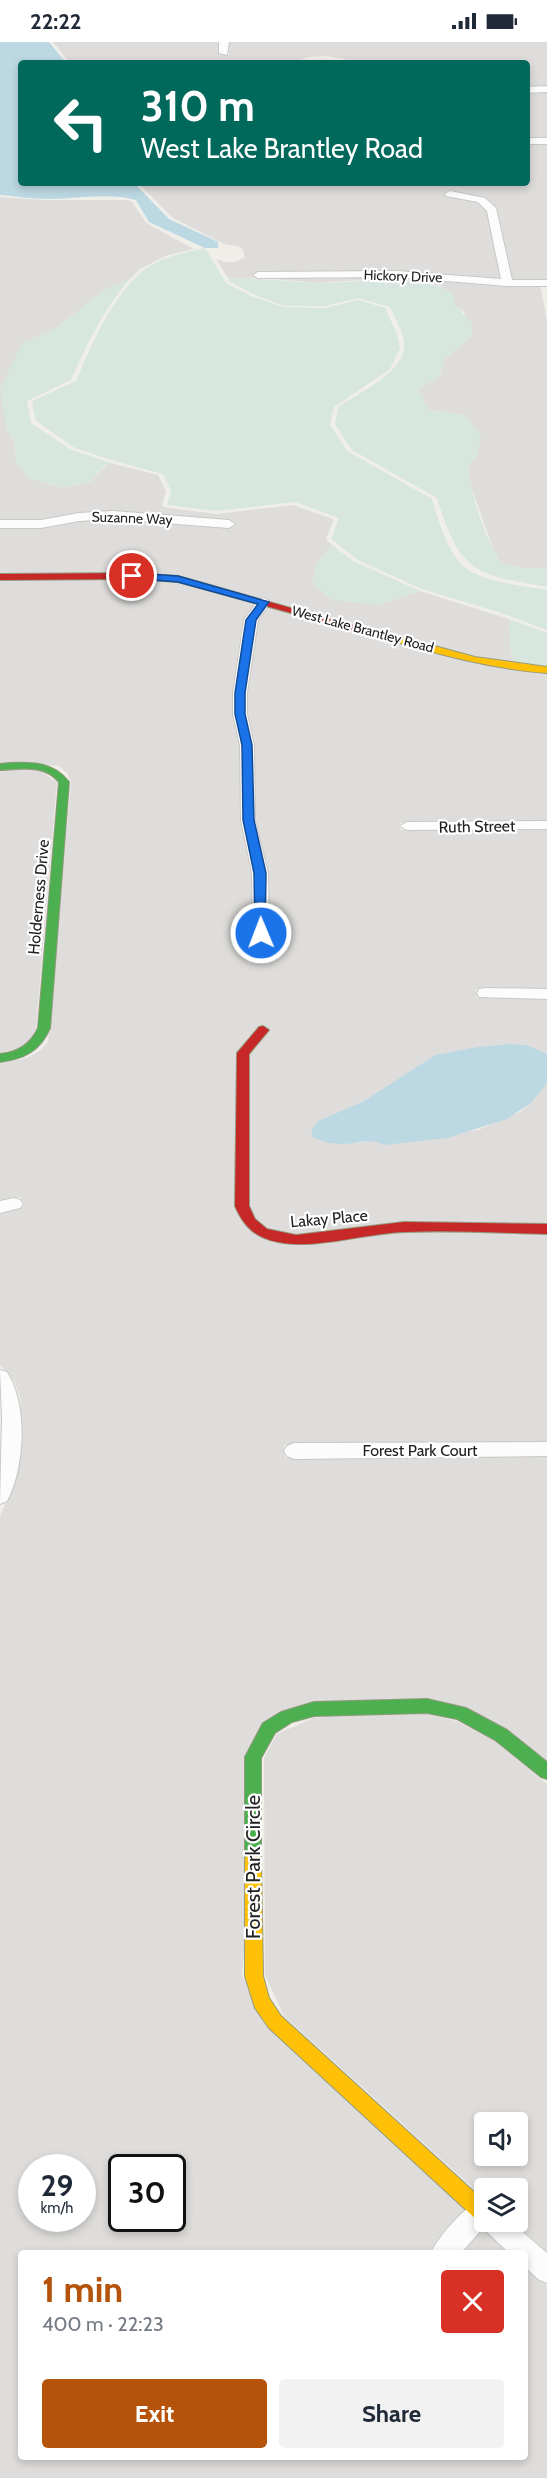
<!DOCTYPE html>
<meta charset="utf-8">
<style>
body{margin:0;font-family:Cabin,sans-serif;background:#f2f2f3;color:#1f2937;height:100vh;display:flex;flex-direction:column;font-size:22px;white-space:nowrap}
*{box-sizing:border-box;margin:0}
p{font-size:20px;color:#747a83}
.icon{flex:none;width:33px;height:33px;fill:none;stroke:currentColor;stroke-width:2;stroke-linecap:round;stroke-linejoin:round}
.map{position:relative;flex:1;overflow:hidden}
.details{position:absolute;left:18px;top:2208px;width:510px;height:210px;display:flex;flex-direction:column;background:#fff;border-radius:6px;box-shadow:0 3px 9px #0003}
.details>*{flex:none}
.hud{position:absolute;left:18px;top:18px;width:512px;height:126px;border-radius:6px;box-shadow:0 3px 9px #0003;background:#00695c;color:#fff;overflow:hidden}
.buttons{position:absolute;left:474px;top:2070px;display:grid;gap:12px}
.buttons a{display:grid;place-items:center;width:54px;height:54px;border-radius:6px;background:#fff;box-shadow:0 3px 9px #0003;font-size:30px}
.speed{position:absolute;left:18px;top:2112px;display:flex;gap:12px;font-size:30px;font-weight:700;text-align:center}
.speed>*{display:grid;place-content:center;width:78px;height:78px;border-radius:50%;background:#fff;box-shadow:0 3px 9px #0003;line-height:1}
.speed small{font-size:15px;font-weight:400}
.speed .limit{border:3px solid #111;border-radius:9px;background:#fff;color:#111}
.pin{position:absolute;display:grid;place-items:center;width:51px;height:51px;color:#fff;margin:-26px;border:3px solid #fff;border-radius:50%;box-shadow:0 2px 6px #0007}
.me{position:absolute;width:66px;margin:-33px;rotate:359deg;stroke-linejoin:round;filter:drop-shadow(0 0 4px #0008)}
.turn{display:flex;align-items:center;gap:21px;height:126px;padding:0 24px;font-size:27px}
.turn .icon{width:78px;height:78px;stroke-width:2.5}
.turn b{display:block;font-size:42px;line-height:51px}
.round{display:grid;place-items:center;flex:none;width:63px;height:63px;border-radius:6px;background:#f2f2f3}
.head{display:flex;align-items:center;justify-content:space-between;height:102px;padding:0 24px}
h1{font-size:36px;font-weight:700;line-height:45px;color:#b45309}
.cta{display:flex;gap:12px;margin-top:auto;padding:12px 24px}
.cta a{flex:1;height:69px;border-radius:6px;background:#b45309;color:#fff;font-size:24px;font-weight:700;line-height:69px;text-align:center}
.cta a+a{background:#f2f2f3;color:#1f2937}
.status{display:flex;justify-content:space-between;align-items:center;height:42px;padding:0 30px;background:#fff;direction:ltr}
.status svg{height:16px;fill:currentColor}
.map>svg:first-child{display:block}
</style>
<div class="status"><b>22:22</b><svg viewBox="0 0 49 12"><path d="M0 12V9h3v3zM5 12V6h3v6zM10 12V3h3v9zM15 12V0h3v12zM26 1h20v11H26zM47 4h2v5h-2z"/></svg></div>
<div class="map">
<svg width="547" height="2436" viewBox="0 0 547 2436">
<rect width="100%" height="100%" fill="#efeee9"/>
<path fill="#dedddb" fill-rule="evenodd" d="M53,0H220V13H229V0H547V46H527L526,21H348L345,17L326,14L308,15L292,21H70Z
M526,49H547V97H527Z
M527,100H547V239H512L497,167L484,157L447,150L444,153L477,160L487,168L501,238L397,230L253,231V235H397L540,243L547,279V526H521L500,520L493,507L471,444L468,426L477,413L465,373L429,368L418,347L439,335L445,316L472,294L464,270L454,263L441,244L415,238L377,237L318,241L263,236H228L216,217L224,220H235L245,215L243,208L239,204L224,202L173,176L138,141H526Z
M0,155L43,158H128L132,160L146,181L194,207L168,213L140,227L130,237L106,247L53,288L22,301L6,384L15,402L16,420L29,436L62,446L90,440L107,422H114L158,433L166,449L162,463L164,465L216,472L293,463L330,476L334,478L326,497L332,503L317,521L378,563L420,549L509,577L510,606L515,621L477,615L181,535L0,532V485L112,476L234,485L236,480L113,470L40,479L0,480Z
M133,537L175,540L256,562L245,577L240,593L233,651V672L240,704L241,778L252,831L254,895L269,894L268,831L256,777L254,703L247,672V651L257,579L268,565L547,631V779L399,781L400,788L547,787V947H476L477,956H547V1012L509,1002L477,1005L435,1013L364,1059L318,1079L344,1102L478,1088L522,1069L547,1041V1401L284,1403L285,1416L547,1414V1719L462,1664L262,1680L242,1934L465,2169L428,2211H21V2415H525V2224L547,2244V2436H0V1475L17,1433L21,1358L14,1338L0,1323V1171L25,1164L20,1155L0,1159V1021L27,1016L41,1008L48,1000L71,740L67,731L59,724L0,721V538ZM32,2126H82V2176H32ZM122,2126H172V2176H122Z
M0,728H39L57,740L36,986L27,1004L0,1011Z
M426,1672L456,1679L494,1699L547,1742V2213L510,2180H518V2146H484V2156L284,1974L265,1933L264,1716L277,1692L316,1675ZM484,2080H518V2114H484Z
M483,2185L511,2211H460Z"/>
<path fill="#d7e6de" d="M205,206L226,241L251,254L283,265L325,266L358,258L385,266L397,292L400,306L390,327L334,365L330,382L347,409L432,457C438,477 447,509 463,524C481,540 524,544 547,548V588L498,570L419,546L358,518L331,497L339,476L295,460L216,469L167,463L171,449L163,432L114,419L75,406L36,379L32,359L76,339C91,304 113,252 144,228C161,215 184,211 205,206Z
M228,236C258,236 287,239 316,241C361,242 413,225 453,252L455,263L472,281V294L445,316L439,335L418,347L429,368L465,373L481,394L477,413L468,427C473,458 484,493 500,520L521,526H547V545C474,532 460,531 437,456L352,408L335,382L338,365C358,352 402,331 404,306C406,293 395,277 390,265L358,256L324,264H284L255,253L230,240Z
M130,237C104,266 87,302 71,338L27,359L31,381L70,407L114,422H106L90,440L62,446L29,436L16,420L15,402L6,384L0,347L22,301L53,288L106,247Z
M332,503L353,519L420,549L378,563L332,558L312,541L317,521Z
M509,577L547,591V624L515,621L510,606Z"/>
<path fill="#bcd8e3" d="M0,0H49L66,21H21V141H134L169,177L218,200V206H205L149,180L136,158C108,150 76,157 47,157C31,157 16,154 0,153Z
M509,1002L526,1003L547,1012V1041L531,1061L507,1077L447,1096L384,1103C370,1095 357,1102 342,1102C331,1102 323,1099 313,1096L311,1090L318,1079L364,1059L435,1013L477,1005Z"/>
<g fill="none" stroke-linecap="round" stroke-linejoin="round">
<g stroke="#c8c8c5" stroke-width="2">
<path id="street" d="M219,0H229L227,13L219,11Z
M547,44V50L526,51V45Z
M526,96H547V102H526Z
M450,149L485,156L496,166L512,238H547V244H507L397,235L258,236L253,233L258,230L397,229L501,237L487,169L478,160L446,154L445,152Z
M113,469L229,478L235,482L229,486L113,477L79,479L41,486H0V478H41L79,471Z
M264,556L271,560L258,578L247,651V672L254,703L255,778L268,831L269,890L261,895L253,890L252,831L241,778L240,703L233,672V651L244,578L259,557Z
M547,779V787L407,788L400,784L407,780Z
M485,946L547,947V957L479,955L477,951L479,947Z
M14,1156L20,1158L23,1162L20,1166L0,1171V1159Z
M0,1328L7,1330C28,1363 25,1425 7,1459L0,1462L2,1375Z
M547,1400V1414L294,1417L287,1414L284,1409L287,1404L294,1401Z
M482,2157L484,2158V2180H511L547,2211V2241L538,2237L525,2225V2211H509L483,2186L461,2211H431C438,2195 466,2163 482,2157Z"/>
</g>
<g stroke="#969a7f" stroke-width="2">
<path id="fast" d="M9,721C33,720 54,720 69,740L50,986C40,1009 24,1017 0,1020V1012C18,1010 30,1003 38,986L59,740C44,722 21,727 0,728V722Z
M427,1657L466,1666L507,1688L547,1720V1737L541,1735L495,1698L457,1677L427,1671L314,1674L292,1680L275,1691L261,1716V1817L259,1822L253,1824L247,1822L245,1817V1715L263,1681L281,1670L314,1660Z"/>
</g>
<g stroke="#969a7f" stroke-width="2">
<path id="slow" d="M357,583L475,615L547,625V631C480,626 418,606 353,588L352,586Z
M253,1810L259,1812L261,1817L263,1934L269,1956L281,1974L484,2159L486,2180L477,2178L269,1986L255,1966L245,1934V1817L247,1812Z"/>
</g>
<g stroke="#969a7f" stroke-width="2">
<path id="jam" d="M133,531L178,534L362,586L357,589L353,588L178,540L133,537L0,538V532Z
M263,984L269,988L249,1012V1164L255,1177L267,1187L296,1193L404,1180L547,1182V1192C500,1191 452,1188 405,1190C366,1191 315,1208 278,1200C256,1196 244,1185 235,1164L237,1011L259,985Z"/>
</g>
<use href="#street" fill="#fdfcfc" fill-rule="evenodd"/>
<use href="#fast" fill="#4caf50" fill-rule="evenodd"/>
<use href="#slow" fill="#ffc107" fill-rule="evenodd"/>
<use href="#jam" fill="#c62828" fill-rule="evenodd"/>
</g>
<path fill="#1a73e8" stroke="#114b97" stroke-width="1.5" d="M132,531L178,534L269,560L256,578L245,651V672L252,703L254,778L266,831L265,893L261,894L255,891L254,831L243,778L242,703L235,672V651L246,578L258,562L178,540L128,536V532Z"/>
<g text-anchor="middle" stroke-width="4.5" stroke-linejoin="round" paint-order="stroke">
<g font-size="14" fill="#212121" stroke="#fff">
<text transform="translate(403 234) rotate(2)" y="5">Hickory Drive</text>
<text transform="translate(132 476) rotate(2)" y="5">Suzanne Way</text>
<text transform="translate(363 587) rotate(15)" y="5">West Lake Brantley Road</text>
</g>
<g font-size="16" fill="#212121" stroke="#fff">
<text transform="translate(477 784) rotate(-1)" y="6">Ruth Street</text>
<text transform="translate(38 855) rotate(-85)" y="6">Holderness Drive</text>
<text transform="translate(329 1176) rotate(-5)" y="6">Lakay Place</text>
<text x="420" y="1414">Forest Park Court</text>
</g>
<g font-size="20" fill="#212121" stroke="#fff">
<text transform="translate(253 1825) rotate(-90)" y="7">Forest Park Circle</text>
</g>
</g>
</svg>
<div class="buttons">
<a><svg class="icon" aria-label="sound" viewBox="0 0 24 24"><path d="M4 9h4l5-4v14l-5-4H4zM17 9q2 3 0 6"/></svg></a>
<a><svg class="icon" aria-label="layers" viewBox="0 0 24 24"><path d="M12 4l9 5-9 5-9-5zM3 14l9 5 9-5"/></svg></a>
</div>
<div class="speed"><div>29<small>km/h</small></div><div class="limit">30</div></div>
<div class="pin" style="left:132px;top:534px;background:#d93025"><svg class="icon" aria-label="arrive" viewBox="0 0 24 24"><path d="M6 21V4h12l-3 4 3 4H6"/></svg></div>
<svg class="me" style="left:261px;top:891px" viewBox="-20 -20 40 40"><circle r="17" fill="#1a73e8" stroke="#fff" stroke-width="3"/><path d="M0-11L8 9 0 5-8 9z" fill="#fff"/></svg>
<div class="hud">
<div class="turn"><svg class="icon" aria-label="left" viewBox="0 0 24 24"><path d="M17 20v-9H6M10 6l-5 5 5 5"/></svg><div><b>310 m</b>West Lake Brantley Road</div></div>
</div>
<section class="details">
<div class="head"><div><h1>1 min</h1><p>400 m · 22:23</p></div><a class="round" style="background:#d93025;color:#fff"><svg class="icon" aria-label="close" viewBox="0 0 24 24"><path d="M6 6l12 12M18 6L6 18"/></svg></a></div>
<div class="cta"><a>Exit</a><a>Share</a></div>
</section>
</div>
